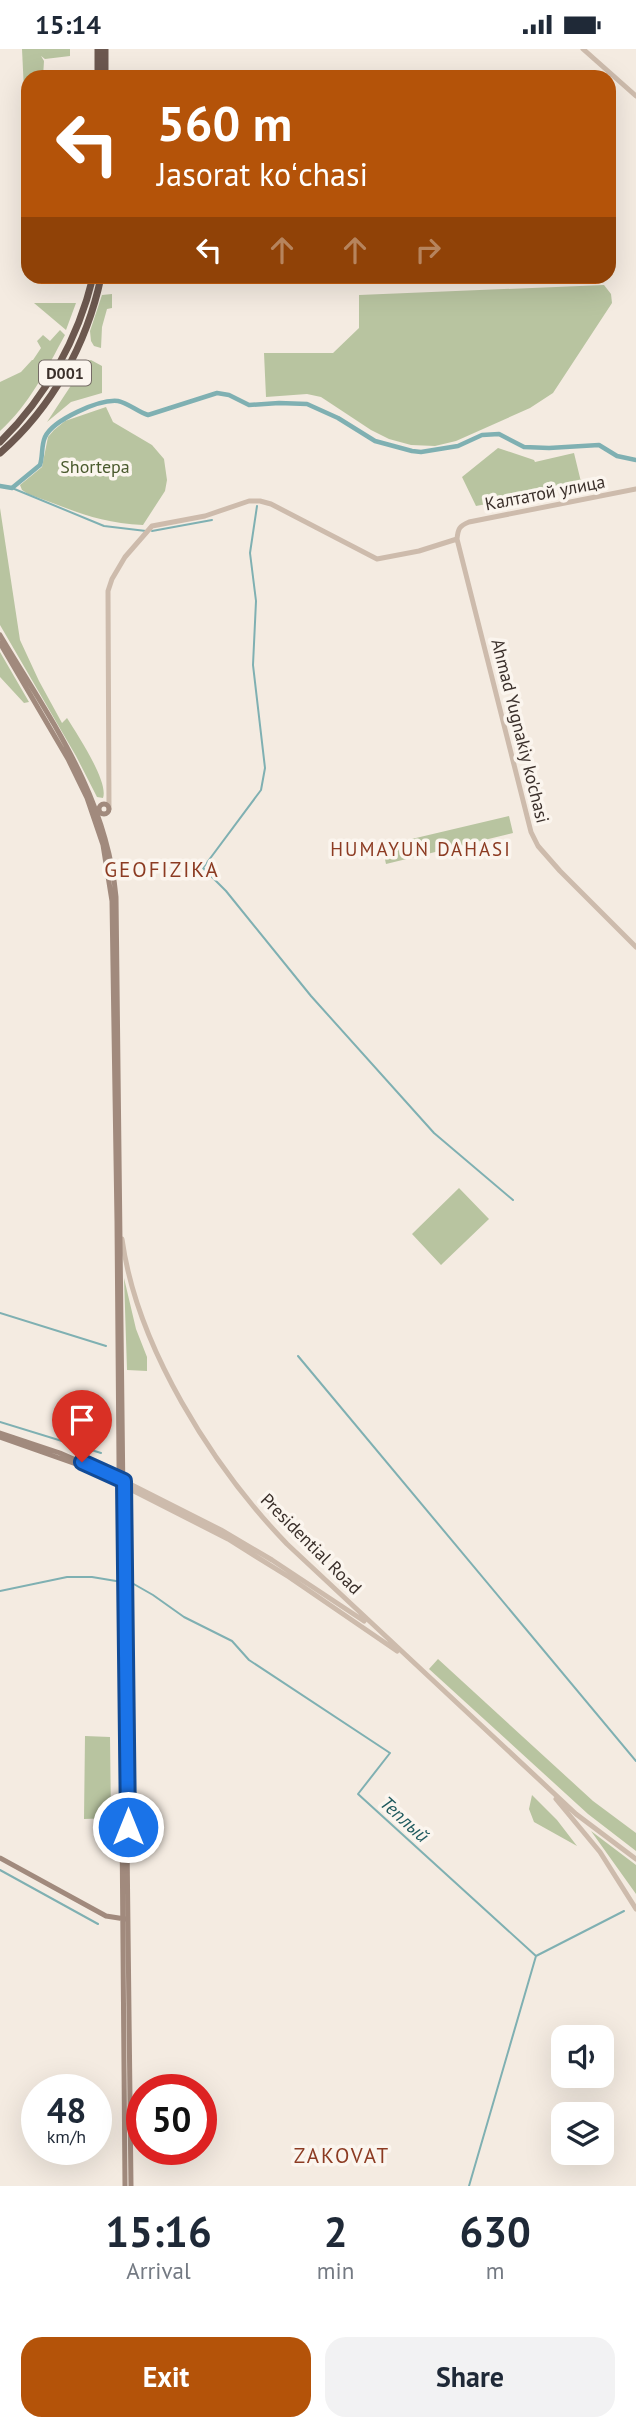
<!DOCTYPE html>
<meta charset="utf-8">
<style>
body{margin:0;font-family:"PT Sans",sans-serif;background:#f2f2f3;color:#1f2937;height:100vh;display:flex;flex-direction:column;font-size:26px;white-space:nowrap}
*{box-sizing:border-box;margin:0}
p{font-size:23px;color:#747a83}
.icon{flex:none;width:38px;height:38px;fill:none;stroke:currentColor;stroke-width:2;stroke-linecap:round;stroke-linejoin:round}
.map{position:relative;height:2137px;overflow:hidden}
.side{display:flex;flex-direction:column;background:#fff;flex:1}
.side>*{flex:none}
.hud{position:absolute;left:21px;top:21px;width:595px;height:214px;border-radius:21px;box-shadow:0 7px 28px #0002;background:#b45309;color:#fff;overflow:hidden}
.buttons{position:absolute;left:551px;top:1976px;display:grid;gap:14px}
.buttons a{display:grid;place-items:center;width:63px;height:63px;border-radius:14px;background:#fff;box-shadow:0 7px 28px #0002;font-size:35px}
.speed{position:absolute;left:21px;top:2025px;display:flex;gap:14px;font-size:35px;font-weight:700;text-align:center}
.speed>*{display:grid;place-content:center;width:91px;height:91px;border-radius:50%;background:#fff;box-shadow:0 7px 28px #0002;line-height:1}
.speed small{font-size:18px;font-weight:400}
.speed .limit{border:10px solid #d22;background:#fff;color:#111}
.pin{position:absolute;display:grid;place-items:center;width:60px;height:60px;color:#fff;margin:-72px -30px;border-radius:50% 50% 50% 0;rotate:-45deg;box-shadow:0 0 7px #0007}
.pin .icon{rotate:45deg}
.me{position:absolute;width:77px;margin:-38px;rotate:0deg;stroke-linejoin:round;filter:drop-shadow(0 0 5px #0008)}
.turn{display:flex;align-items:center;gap:24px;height:147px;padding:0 21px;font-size:32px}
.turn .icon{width:91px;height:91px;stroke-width:2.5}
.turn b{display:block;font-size:49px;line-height:60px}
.lanes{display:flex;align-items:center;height:66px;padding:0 21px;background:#0003;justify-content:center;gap:35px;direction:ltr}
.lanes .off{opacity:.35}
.eta{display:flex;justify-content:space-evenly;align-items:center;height:119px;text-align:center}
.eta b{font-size:42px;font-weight:600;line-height:49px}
.primary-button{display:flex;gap:14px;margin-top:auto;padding:14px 21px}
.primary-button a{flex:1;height:80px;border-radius:21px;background:#b45309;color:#fff;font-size:28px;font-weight:600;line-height:80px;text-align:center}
.primary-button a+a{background:#f2f2f3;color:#1f2937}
.status{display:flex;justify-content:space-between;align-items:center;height:49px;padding:0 35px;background:#fff;direction:ltr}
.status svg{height:19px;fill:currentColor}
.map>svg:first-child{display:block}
</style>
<div class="status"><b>15:14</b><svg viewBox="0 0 49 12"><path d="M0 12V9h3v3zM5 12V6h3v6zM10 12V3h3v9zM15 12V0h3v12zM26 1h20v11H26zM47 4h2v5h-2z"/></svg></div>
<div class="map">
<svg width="636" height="2137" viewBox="0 0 636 2137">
<rect width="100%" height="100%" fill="#f4ebe1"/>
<path fill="#b8c4a0" d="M22,0H70V7L45,10L41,7L44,12L43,28H28V42H24Z
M604,236L611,245L612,254L553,344L530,359L456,392L435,397L411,396L389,390L371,381L321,348L307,345L266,348L264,304H333L359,279V246Z
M112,245V259L107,260L102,278L101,299L94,297L91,292L90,282L102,246Z
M34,254H76L66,281Z
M60,281L65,286C46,321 29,356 0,382V333L21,323L32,311H33L41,299L37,292L43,286L50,292Z
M91,311L102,317V344L71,353L47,373L70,338L81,314Z
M106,358L113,373L152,396L164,410L167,431L165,442L143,476C96,474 71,460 28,445L22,441L20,436L42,418L48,388L54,381L65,372Z
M498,399L534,411L535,413L574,404L582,437L476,457L462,428Z
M0,459L20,591L39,632L62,674L67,669C77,685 109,733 103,749L97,748L76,707L0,576Z
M0,603L29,653L24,654L0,628Z
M509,767L513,784L386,815L382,797Z
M459,1139L489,1170L441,1216L412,1185Z
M124,1229L136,1280L147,1308V1322L127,1321Z
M438,1610L593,1752L636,1784V1802L588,1765L429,1620Z
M85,1687L110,1688L111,1769L84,1770Z
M532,1746L557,1771L577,1797L534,1773L529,1760Z
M591,1782L636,1816V1845Z"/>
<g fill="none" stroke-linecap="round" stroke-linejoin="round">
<path stroke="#7fb0b2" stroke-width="2" d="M12,439L104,477L146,482
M257,457L250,504L256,552L253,616L265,719L261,741L203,819L226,842L311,947L434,1084L513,1151
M152,482L212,471
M0,1264L106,1297
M298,1307L636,1712
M0,1373L101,1404
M132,1534L153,1546L184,1568L232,1592L249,1611L390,1704L358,1745L536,1907L624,1862
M0,1542L67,1528H92L116,1532
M0,1821L98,1875
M469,2137L536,1907"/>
<path stroke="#7fb0b2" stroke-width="4.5" d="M0,437L12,439L40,416C43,407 41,397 45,388C53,371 99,350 118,352C128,354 138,363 148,366L217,344L229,346L249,356L279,354L307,355L338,369L375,392L412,402L421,403L458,397L482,386L499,385L524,398L549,399L599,396L617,407L636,411"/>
<path stroke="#cdbbac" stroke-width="5" d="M583,0L636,47
M636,440L469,473C459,477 458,480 457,490L531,783L538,797L560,822L636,898
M109,760L108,542L112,530L125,508L152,477L205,467L249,452H260L271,455L377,510L419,502L457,490
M122,1190C137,1298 212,1417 287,1495L576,1765L636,1810
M124,1432L221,1481L272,1511L364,1572
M124,1437L228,1490L289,1528L397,1602
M556,1750L600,1803L636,1860"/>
<path stroke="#a18a7d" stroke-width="5" d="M0,586C50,670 107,747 116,848L131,2137
M0,594L68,710L87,749L103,796L112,852L117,1172L125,2137
M99 760a5 5 0 1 1 10 0a5 5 0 1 1-10 0Z
M0,1384L60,1404L121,1431
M0,1388L76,1415L121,1436
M0,1809L106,1867L125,1870"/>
<path stroke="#6c584f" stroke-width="7" d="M98,0V28
M105,0V28
M0,393C46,348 78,290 93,228
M0,404C52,359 87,295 101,228"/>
</g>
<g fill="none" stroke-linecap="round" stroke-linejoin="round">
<g stroke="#114b97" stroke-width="18">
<path id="route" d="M82,1413L124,1432L128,1778"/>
</g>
<use href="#route" stroke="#1a73e8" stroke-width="12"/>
</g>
<g text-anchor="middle" stroke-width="7" stroke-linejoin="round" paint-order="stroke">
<rect fill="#fbf5ee" stroke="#756b66" stroke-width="2" x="39" y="311.5" width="52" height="25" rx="5"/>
<g font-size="16" font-weight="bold" fill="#3b302b">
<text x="65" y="330">D001</text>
</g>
<g font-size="18" fill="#4a5a2e" stroke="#fbf5ee">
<text x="95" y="424">Shortepa</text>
</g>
<g font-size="18" fill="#3b302b" stroke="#fbf5ee">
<text transform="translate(545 444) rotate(-11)" y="6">Калтатой улица</text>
<text transform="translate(520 682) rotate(76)" y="6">Ahmad Yugnakiy ko'chasi</text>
<text transform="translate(311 1495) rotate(45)" y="6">Presidential Road</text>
</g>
<g font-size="19" letter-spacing="2" fill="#8c3b22" stroke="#fbf5ee">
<text x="421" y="807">HUMAYUN DAHASI</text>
</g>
<g font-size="19" font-style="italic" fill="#1f5a5e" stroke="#fbf5ee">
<text transform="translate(405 1770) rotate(42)" y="7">Теплый</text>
</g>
<g font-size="21" letter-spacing="2" fill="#8c3b22" stroke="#fbf5ee">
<text x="162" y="828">GEOFIZIKA</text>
<text x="342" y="2114">ZAKOVAT</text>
</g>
</g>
</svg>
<div class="buttons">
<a><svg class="icon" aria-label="sound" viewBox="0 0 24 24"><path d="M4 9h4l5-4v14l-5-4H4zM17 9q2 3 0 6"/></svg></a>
<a><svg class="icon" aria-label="layers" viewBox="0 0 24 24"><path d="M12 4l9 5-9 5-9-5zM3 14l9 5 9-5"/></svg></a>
</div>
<div class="speed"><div>48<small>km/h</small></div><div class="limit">50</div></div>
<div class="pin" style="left:82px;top:1413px;background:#d93025"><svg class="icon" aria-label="arrive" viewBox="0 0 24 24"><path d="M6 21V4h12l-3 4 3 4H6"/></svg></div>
<svg class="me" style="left:128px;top:1778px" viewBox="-20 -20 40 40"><circle r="17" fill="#1a73e8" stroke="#fff" stroke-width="3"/><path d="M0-11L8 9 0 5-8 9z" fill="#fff"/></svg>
<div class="hud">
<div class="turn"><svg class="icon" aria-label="left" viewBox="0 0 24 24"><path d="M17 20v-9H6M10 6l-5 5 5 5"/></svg><div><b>560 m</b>Jasorat koʻchasi</div></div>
<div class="lanes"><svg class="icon" aria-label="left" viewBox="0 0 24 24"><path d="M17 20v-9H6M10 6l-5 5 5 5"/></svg><svg class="icon off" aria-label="ahead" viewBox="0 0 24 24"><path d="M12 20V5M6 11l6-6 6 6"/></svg><svg class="icon off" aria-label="ahead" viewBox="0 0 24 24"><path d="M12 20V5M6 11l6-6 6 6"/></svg><svg class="icon off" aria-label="right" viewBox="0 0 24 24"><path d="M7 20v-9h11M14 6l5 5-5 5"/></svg></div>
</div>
</div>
<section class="side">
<div class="eta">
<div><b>15:16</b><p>Arrival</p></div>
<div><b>2</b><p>min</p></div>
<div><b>630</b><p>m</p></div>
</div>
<div class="primary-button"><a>Exit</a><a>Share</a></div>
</section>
